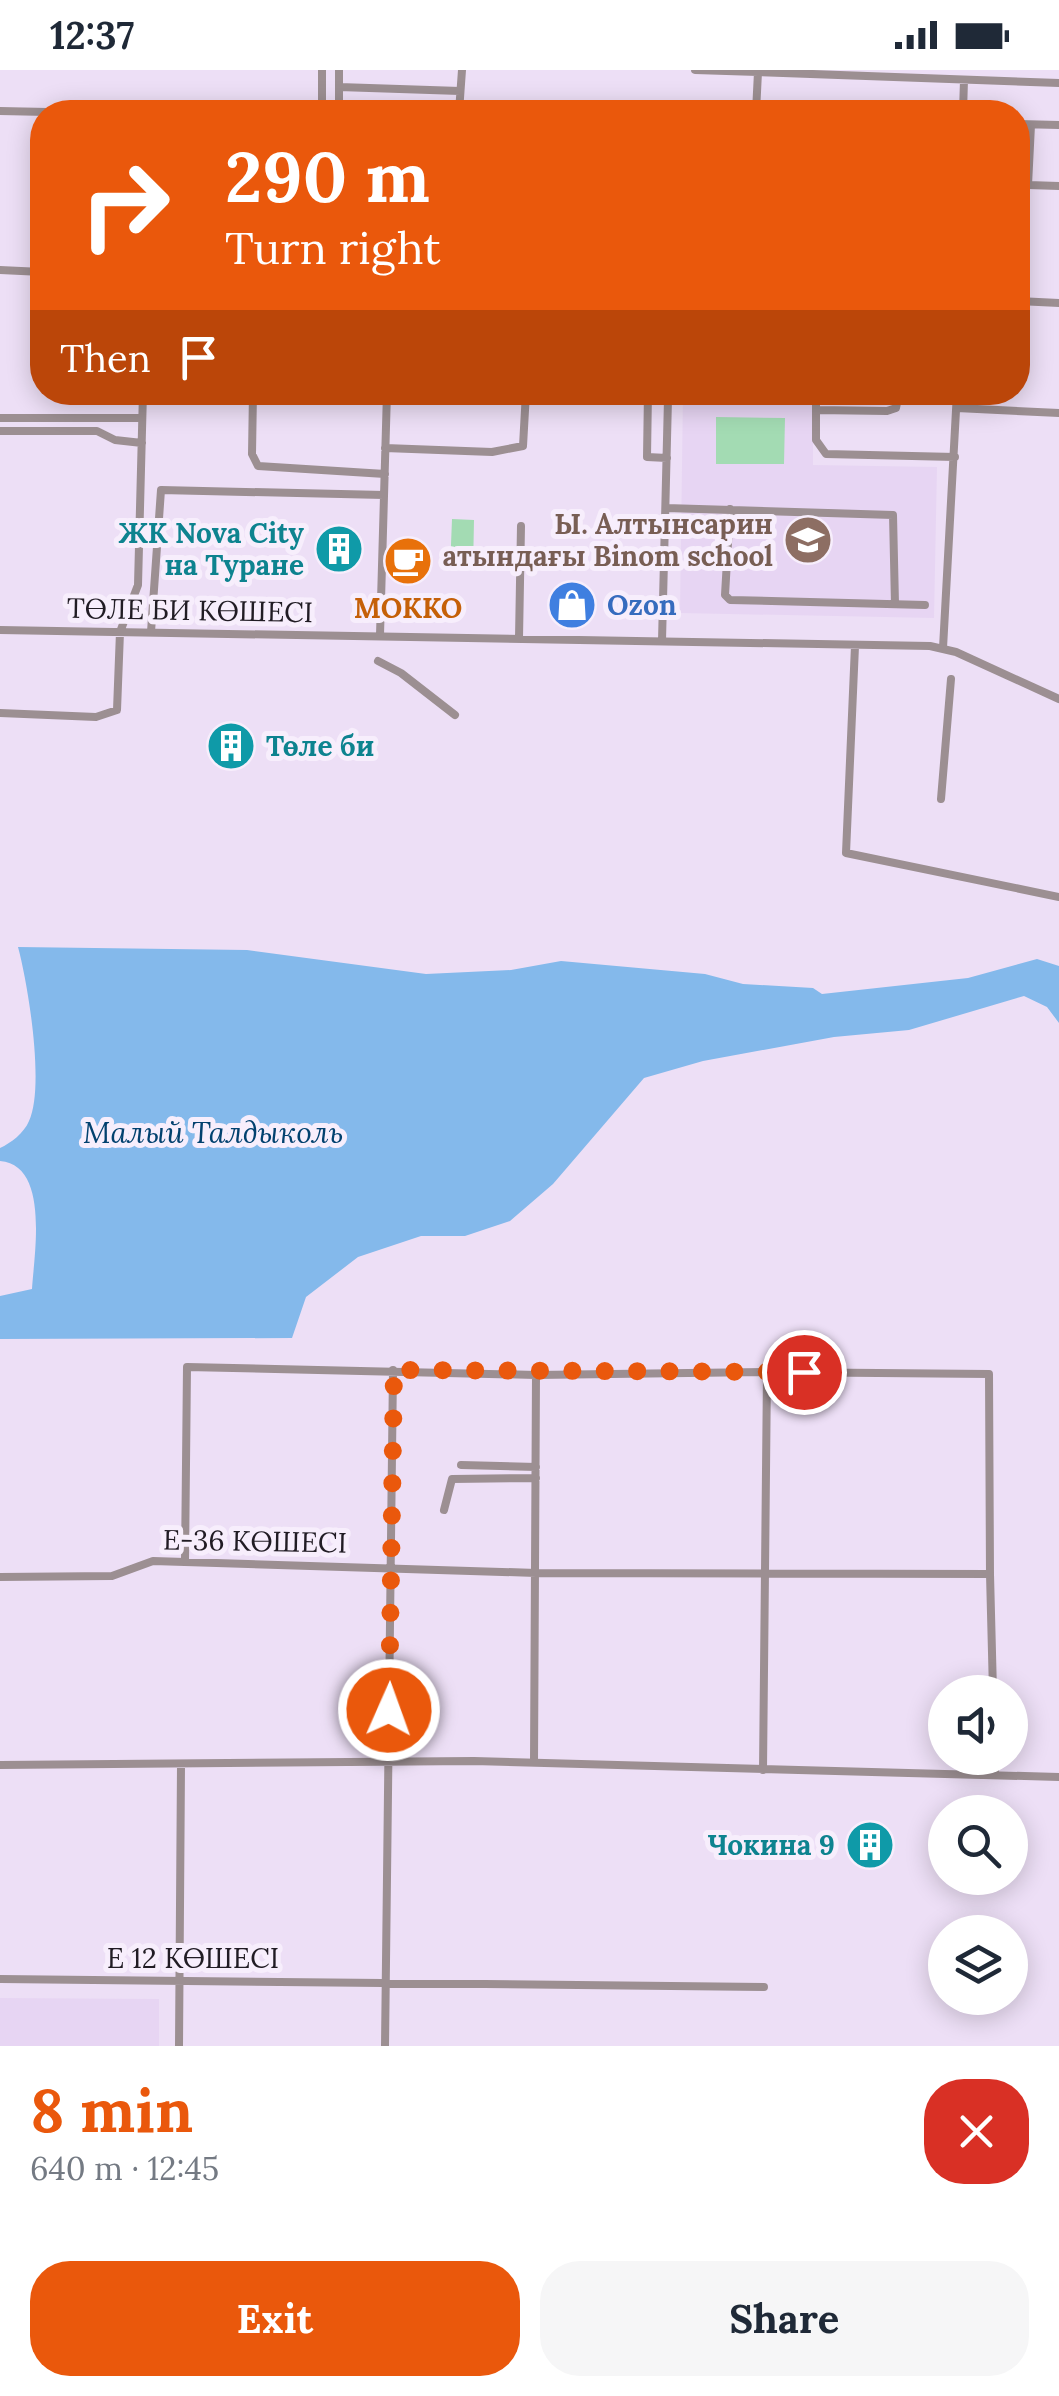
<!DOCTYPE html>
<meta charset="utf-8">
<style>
body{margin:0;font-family:Lora,serif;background:#f6f6f7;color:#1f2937;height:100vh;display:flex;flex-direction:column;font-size:38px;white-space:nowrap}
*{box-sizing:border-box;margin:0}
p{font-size:32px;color:#747a83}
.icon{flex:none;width:55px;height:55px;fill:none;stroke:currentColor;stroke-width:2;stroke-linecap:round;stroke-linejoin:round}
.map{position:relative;height:1976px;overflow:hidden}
.side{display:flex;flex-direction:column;background:#fff;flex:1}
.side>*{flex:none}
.top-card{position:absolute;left:30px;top:30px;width:1000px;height:305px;border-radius:40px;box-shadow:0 5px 25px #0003;background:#ea580c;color:#fff;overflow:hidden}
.tools{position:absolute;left:928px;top:1605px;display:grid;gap:20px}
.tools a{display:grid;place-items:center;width:100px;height:100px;border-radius:50%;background:#fff;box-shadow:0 5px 25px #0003;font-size:50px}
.pin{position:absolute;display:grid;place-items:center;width:85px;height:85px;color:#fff;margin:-42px;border:5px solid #fff;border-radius:50%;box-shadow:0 2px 10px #0007}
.me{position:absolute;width:110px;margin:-55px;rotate:2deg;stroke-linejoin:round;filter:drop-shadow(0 0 8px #0008)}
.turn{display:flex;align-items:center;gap:35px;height:210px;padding:0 30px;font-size:45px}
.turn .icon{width:130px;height:130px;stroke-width:2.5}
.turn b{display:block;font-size:70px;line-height:85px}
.then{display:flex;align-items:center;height:95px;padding:0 30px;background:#0003;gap:20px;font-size:38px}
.round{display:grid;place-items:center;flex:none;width:105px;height:105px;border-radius:40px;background:#f6f6f7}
.head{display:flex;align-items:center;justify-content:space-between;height:170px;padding:0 30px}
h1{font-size:60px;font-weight:700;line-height:75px;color:#ea580c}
.cta{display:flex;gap:20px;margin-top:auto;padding:20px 30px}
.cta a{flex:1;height:115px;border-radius:40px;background:#ea580c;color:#fff;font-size:40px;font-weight:700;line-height:115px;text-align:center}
.cta a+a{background:#f6f6f7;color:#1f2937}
.status{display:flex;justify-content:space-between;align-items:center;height:70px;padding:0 50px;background:#fff;direction:ltr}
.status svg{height:28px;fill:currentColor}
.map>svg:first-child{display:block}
</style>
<div class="status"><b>12:37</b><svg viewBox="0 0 49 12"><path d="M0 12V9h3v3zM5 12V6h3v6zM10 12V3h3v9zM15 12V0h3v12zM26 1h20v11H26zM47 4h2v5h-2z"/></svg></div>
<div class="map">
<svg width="1059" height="1976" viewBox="0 0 1059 1976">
<rect width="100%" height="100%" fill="#eddff6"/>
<path fill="#e7d5f3" d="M683,323L813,324V395L937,397L934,548L680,543Z
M0,1928L159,1929V1976H0Z"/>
<path fill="#a3dbb3" d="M716,347L785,348L784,394H716Z
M452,449L474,450L473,500H450Z"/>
<path fill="#84b9eb" d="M18,877L247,880L426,904L511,900L561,891L705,904L743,914L813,918L822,924L968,908L1037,889L1059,896V953L1047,937L1024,926L909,960L834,967L703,991L644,1008L553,1114L510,1151L465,1166H421L358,1187L306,1227L292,1268L0,1269V1226L32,1219C34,1185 50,1095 0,1091V1078C11,1073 24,1063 29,1051C45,1017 28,914 18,877Z"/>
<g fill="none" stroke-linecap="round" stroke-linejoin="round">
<path stroke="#9c8f92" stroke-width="8" d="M339,0V17L460,21
M695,0L758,2
M0,41L48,42
M322,42V0
M339,42V17
M459,42L462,0
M756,42L758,2L1059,13
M963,42L964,10
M1018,54L1059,55
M1031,55L1028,115L1059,116
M0,200L42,202
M1018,231L1059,233
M253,322L252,384L258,396L385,404
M648,322L647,387L667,388
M816,322V370L826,384L955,387
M957,338L1059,343
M817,340L887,341L896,338L899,322
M0,348H142
M0,361H97L115,370L142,373
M385,378L492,382L523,376L526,322
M666,438L893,445L895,534
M730,439L725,525L730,530L925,535
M0,560L930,576L956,582L1059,629
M151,562L161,420L384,425
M380,565L387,322
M519,568L521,456
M662,571L668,329
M855,576L846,783L1059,827
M943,578L957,322
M378,591L401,603L455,645
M0,643L96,647L117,640L120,562L138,515L143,322
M941,729L951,609
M767,1302L989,1304L990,1504
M461,1395L536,1397
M444,1440L452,1409L536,1408
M185,1491L187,1297L536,1305
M0,1507L112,1506L153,1491L536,1503L990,1504L993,1622
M995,1688V1705
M534,1692L536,1305L767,1302L763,1700
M0,1695L474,1691L1059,1707
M0,1909L764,1917
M179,1976L181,1695
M385,1976L393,1300"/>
</g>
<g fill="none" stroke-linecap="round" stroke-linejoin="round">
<path stroke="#ea580c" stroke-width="18" stroke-dasharray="0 32.4" d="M389,1640L394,1300L804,1302"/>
</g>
<defs>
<g id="school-disc" transform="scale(2.5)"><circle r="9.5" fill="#8d6e63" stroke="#f7eefc"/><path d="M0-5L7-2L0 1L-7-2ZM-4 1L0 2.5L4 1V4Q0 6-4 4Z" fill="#fff"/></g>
<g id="building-disc" transform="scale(2.5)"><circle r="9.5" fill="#0f9aa8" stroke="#f7eefc"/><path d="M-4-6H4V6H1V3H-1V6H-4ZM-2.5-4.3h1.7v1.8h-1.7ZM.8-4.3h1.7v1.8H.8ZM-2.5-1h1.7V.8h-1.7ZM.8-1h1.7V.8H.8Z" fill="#fff"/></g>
<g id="cafe-disc" transform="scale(2.5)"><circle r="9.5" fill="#e8710a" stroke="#f7eefc"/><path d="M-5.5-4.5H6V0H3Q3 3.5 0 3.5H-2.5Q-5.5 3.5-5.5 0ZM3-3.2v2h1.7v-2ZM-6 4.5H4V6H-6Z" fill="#fff"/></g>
<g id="shop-disc" transform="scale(2.5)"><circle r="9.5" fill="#3f7fe0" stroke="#f7eefc"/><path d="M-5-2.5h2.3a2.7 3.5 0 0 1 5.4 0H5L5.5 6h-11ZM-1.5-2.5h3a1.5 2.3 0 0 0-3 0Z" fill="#fff"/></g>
</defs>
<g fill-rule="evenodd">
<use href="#school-disc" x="808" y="470"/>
<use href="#building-disc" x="339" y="479"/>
<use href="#cafe-disc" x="408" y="491"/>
<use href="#shop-disc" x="572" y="535"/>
<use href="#building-disc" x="231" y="676"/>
<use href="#building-disc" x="870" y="1775"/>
</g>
<g text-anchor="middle" stroke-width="10" stroke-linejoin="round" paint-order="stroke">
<g font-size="28" font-weight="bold" fill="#785e54" stroke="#f7eefc" text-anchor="end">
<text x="773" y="464">Ы. Алтынсарин<tspan x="773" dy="32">атындағы Binom school</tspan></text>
</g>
<g font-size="28" font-weight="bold" fill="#0d838f" stroke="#f7eefc" text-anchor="end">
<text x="304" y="473">ЖК Nova City<tspan x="304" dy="32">на Туране</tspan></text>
<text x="266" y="686" text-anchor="start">Төле би</text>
<text x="835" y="1785">Чокина 9</text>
</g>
<g font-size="28" font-weight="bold" fill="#366cbe" stroke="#f7eefc" text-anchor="start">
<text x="607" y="545">Ozon</text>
</g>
<g font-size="28" font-weight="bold" fill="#c56008" stroke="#f7eefc">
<text x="408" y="548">МОККО</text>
</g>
<g font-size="28" fill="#211c24" stroke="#f7eefc">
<text transform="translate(190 540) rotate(1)" y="10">ТӨЛЕ БИ КӨШЕСІ</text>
<text transform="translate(255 1471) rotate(1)" y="10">Е-36 КӨШЕСІ</text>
<text x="193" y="1898">Е 12 КӨШЕСІ</text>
</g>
<g font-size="30" font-style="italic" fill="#02416f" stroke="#f7eefc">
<text x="213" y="1073">Малый Талдыколь</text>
</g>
</g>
</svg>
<div class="tools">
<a><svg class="icon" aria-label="sound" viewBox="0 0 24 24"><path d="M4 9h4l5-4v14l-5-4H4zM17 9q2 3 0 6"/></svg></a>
<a><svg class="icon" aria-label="search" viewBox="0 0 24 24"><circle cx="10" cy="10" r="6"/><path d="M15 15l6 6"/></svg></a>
<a><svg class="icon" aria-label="layers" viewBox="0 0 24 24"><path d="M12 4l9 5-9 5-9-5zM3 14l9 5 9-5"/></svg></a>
</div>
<div class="pin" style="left:804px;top:1302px;background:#d93025"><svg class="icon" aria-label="arrive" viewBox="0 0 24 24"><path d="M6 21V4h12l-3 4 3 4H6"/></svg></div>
<svg class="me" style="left:389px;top:1640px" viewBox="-20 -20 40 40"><circle r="17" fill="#ea580c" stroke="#fff" stroke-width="3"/><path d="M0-11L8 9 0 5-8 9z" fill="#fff"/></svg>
<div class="top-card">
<div class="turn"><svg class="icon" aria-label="right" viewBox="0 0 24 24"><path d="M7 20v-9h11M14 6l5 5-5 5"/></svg><div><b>290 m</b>Turn right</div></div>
<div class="then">Then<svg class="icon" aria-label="arrive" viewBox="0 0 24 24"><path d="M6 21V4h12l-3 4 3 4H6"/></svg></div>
</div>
</div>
<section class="side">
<div class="head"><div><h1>8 min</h1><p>640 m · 12:45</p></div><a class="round" style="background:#d93025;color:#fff"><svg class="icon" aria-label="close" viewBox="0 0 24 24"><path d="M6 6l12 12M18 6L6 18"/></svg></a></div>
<div class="cta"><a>Exit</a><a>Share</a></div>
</section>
